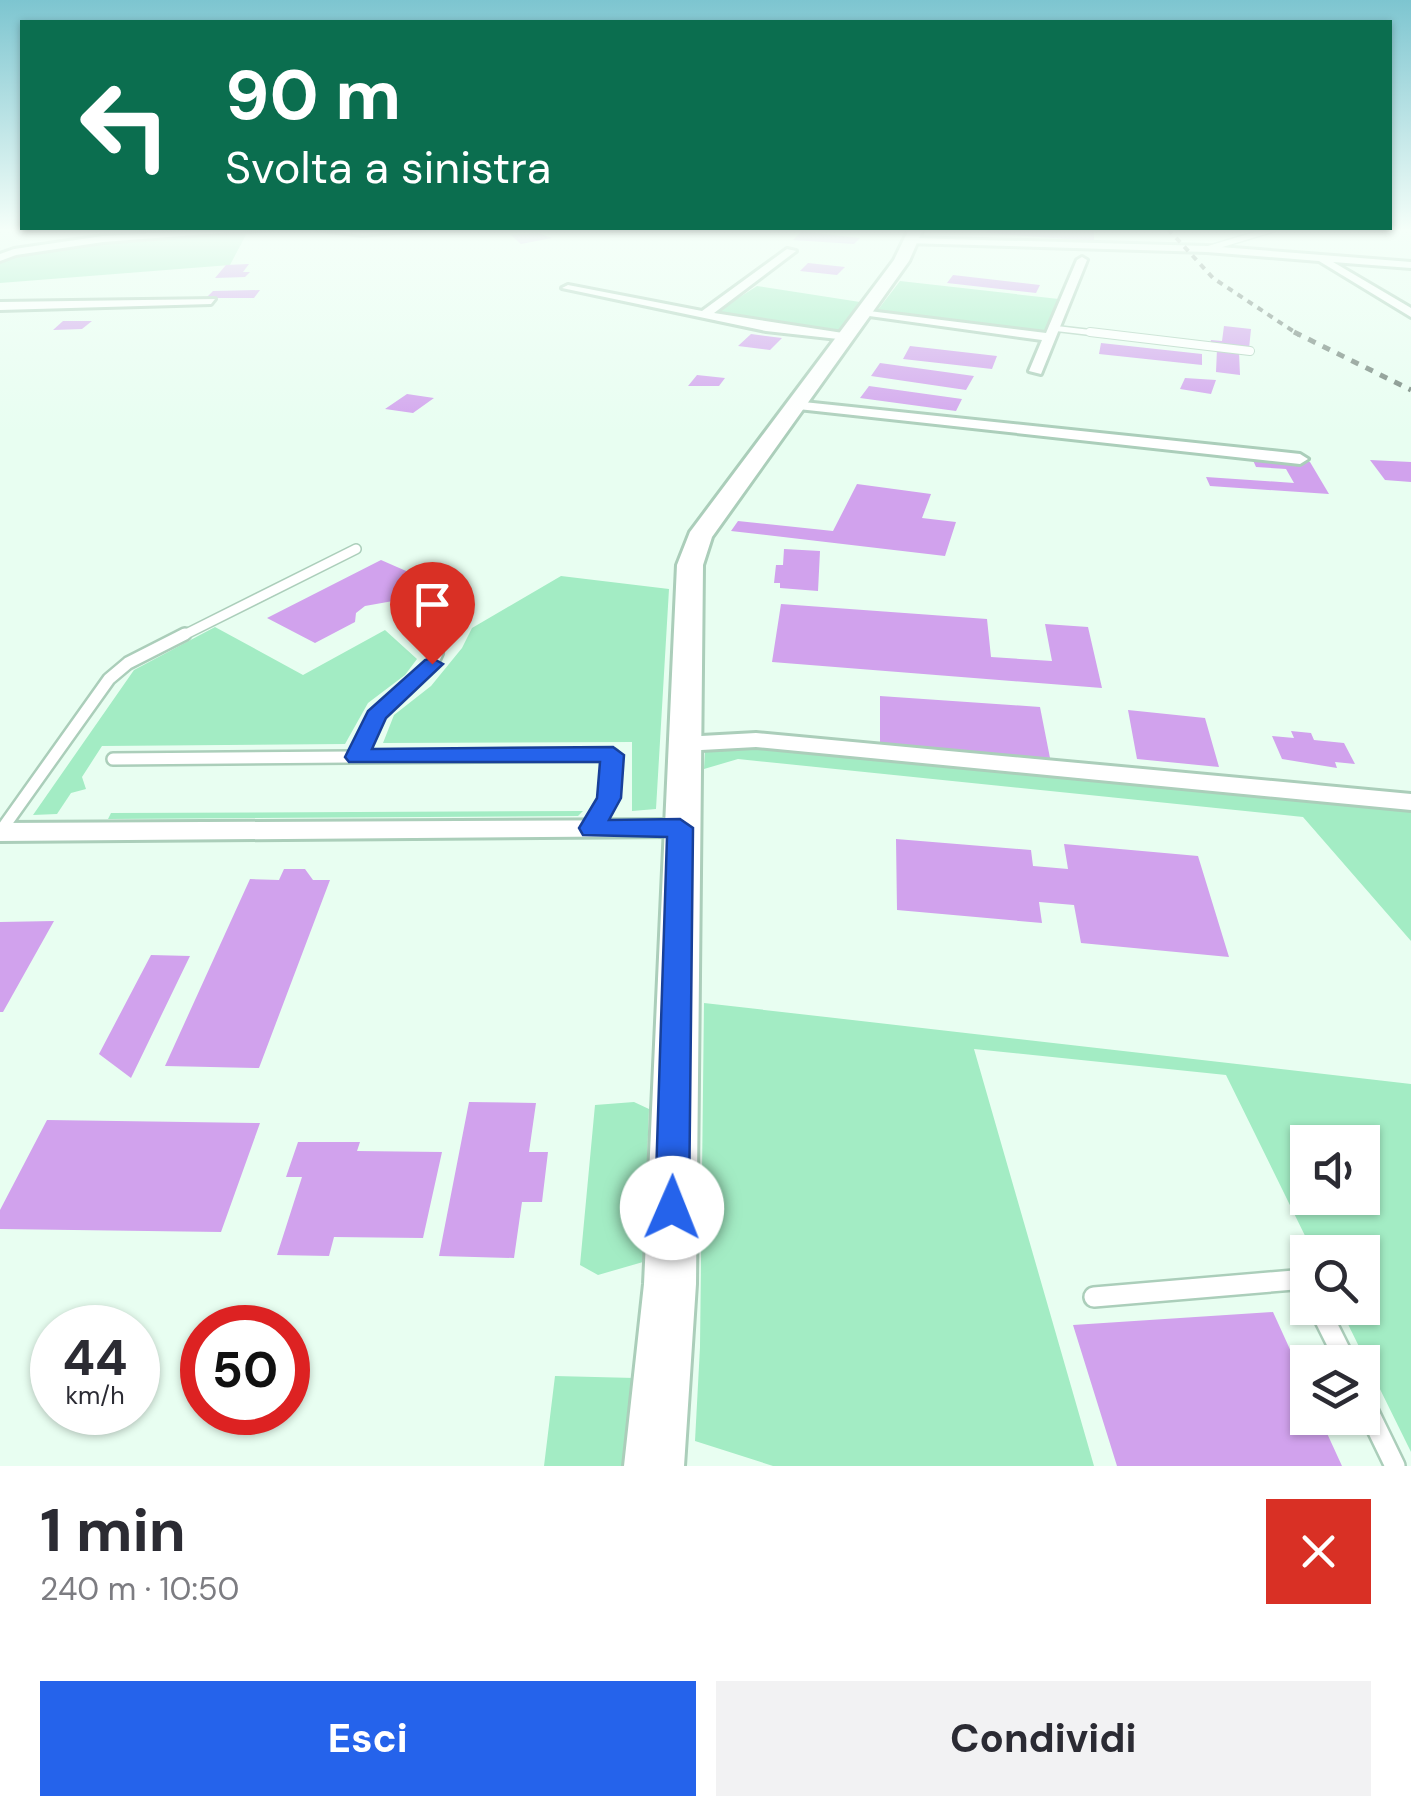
<!DOCTYPE html>
<html lang="it">
<meta charset="utf-8">
<style>
body{margin:0;font-family:"DM Sans",sans-serif;background:#f2f2f3;color:#2b2b33;height:100vh;display:flex;flex-direction:column;font-size:38px;white-space:nowrap}
*{box-sizing:border-box;margin:0}
p{font-size:32px;color:#7c7c81}
.icon{flex:none;width:55px;height:55px;fill:none;stroke:currentColor;stroke-width:2;stroke-linecap:round;stroke-linejoin:round}
.map{position:relative;height:1466px;overflow:hidden}
.details{display:flex;flex-direction:column;background:#fff;flex:1}
.details>*{flex:none}
.hud{position:absolute;left:20px;top:20px;width:1372px;height:210px;border-radius:0px;box-shadow:0 2px 8px #0004;background:#0b6e4f;color:#fff;overflow:hidden}
.tools{position:absolute;left:1290px;top:1125px;display:grid;gap:20px}
.tools a{display:grid;place-items:center;width:90px;height:90px;border-radius:0px;background:#fff;box-shadow:0 2px 8px #0004;font-size:50px}
.speed{position:absolute;left:30px;top:1305px;display:flex;gap:20px;font-size:50px;font-weight:700;text-align:center}
.speed>*{display:grid;place-content:center;width:130px;height:130px;border-radius:50%;background:#fff;box-shadow:0 2px 8px #0004;line-height:1}
.speed small{font-size:25px;font-weight:400}
.speed .limit{border:15px solid #d22;background:#fff;color:#111}
.pin{position:absolute;display:grid;place-items:center;width:85px;height:85px;color:#fff;margin:-102px -42px;border-radius:50% 50% 50% 0;rotate:-45deg;box-shadow:0 0 10px #0007}
.pin .icon{rotate:45deg}
.me{position:absolute;width:110px;margin:-55px;rotate:1deg;stroke-linejoin:round;filter:drop-shadow(0 0 8px #0008)}
.turn{display:flex;align-items:center;gap:35px;height:210px;padding:0 40px;font-size:45px}
.turn .icon{width:130px;height:130px;stroke-width:2.5}
.turn b{display:block;font-size:70px;line-height:85px}
.round{display:grid;place-items:center;flex:none;width:105px;height:105px;border-radius:0px;background:#f2f2f3}
.head{display:flex;align-items:center;justify-content:space-between;height:170px;padding:0 40px}
h1{font-size:60px;font-weight:700;line-height:75px}
.button{display:flex;gap:20px;margin-top:auto;padding:20px 40px}
.button a{flex:1;height:115px;border-radius:0px;background:#2563eb;color:#fff;font-size:40px;font-weight:700;line-height:115px;text-align:center}
.button a+a{background:#f2f2f3;color:#2b2b33}
.map>svg:first-child{display:block}
</style>
<div class="map">
<svg width="1411" height="1466" viewBox="0 0 1411 1466">
<rect width="100%" height="100%" fill="#e8fef1"/>
<path fill="#a3ecc4" fill-rule="evenodd" d="M248,231L230,265L0,283V262L12,255L108,240Z
M900,281L1059,299L1046,332L1038,334L880,315L877,311Z
M757,286L860,302L836,334L720,314L718,311Z
M561,576L669,589L656,809L632,811V742L383,743L394,715L431,686L462,648L472,628Z
M215,627L303,675L385,630L417,659L405,675L368,703L345,744L102,746L82,777L86,789L71,793L57,814L33,815L134,670Z
M748,745L1411,811V941L1303,817L738,759L704,769L705,752Z
M583,811L578,816L108,819L111,813Z
M704,1003L1411,1084V1452L1340,1308H1362V1252H1313L1226,1075L974,1049L1094,1466H773L695,1441L700,1347ZM1308,1142H1362V1198H1308Z
M634,1102L649,1109L643,1262L598,1275L580,1265L595,1105Z
M555,1376L635,1378L623,1466H544Z"/>
<path fill="#d1a2ed" d="M988,229L1094,230V241L987,233Z
M802,231L824,234L860,238L854,244L793,240Z
M538,233L552,238L521,244L511,235Z
M808,263L845,267L837,275L800,271Z
M249,264L243,272H250L245,277L215,278L226,265Z
M953,275L1040,285L1036,293L947,283Z
M260,290L254,298H206L213,291Z
M63,321H92L82,329L53,330Z
M1224,326L1251,329L1249,349L1210,344L1211,340L1222,341Z
M751,334L782,338L770,350L738,346Z
M1101,343L1202,354V365L1099,354Z
M910,346L997,356L992,369L903,359Z
M1217,349L1239,352L1240,375L1216,372Z
M880,363L974,376L966,390L871,376Z
M697,375L725,378L719,386H688Z
M1185,378L1216,380L1211,394L1180,389Z
M869,386L962,399L956,411L860,398Z
M407,394L434,398L413,413L385,409Z
M1252,458L1310,462L1329,494L1210,486L1206,477L1294,483L1286,469L1256,467Z
M1370,460L1411,462V482L1385,480Z
M857,484L931,494L922,518L956,522L945,556L731,531L738,521L833,531Z
M784,549L820,551L818,591L780,588V583H774L776,565H783Z
M381,560L429,581L393,601L365,606L356,613L355,622L315,643L267,618Z
M781,604L987,619L991,657L1052,661L1045,624L1088,627L1102,688L772,662Z
M880,696L1040,707L1050,758L880,746Z
M1128,710L1205,718L1219,767L1137,759Z
M1291,731L1311,733L1314,740L1344,743L1355,764L1335,762L1337,768L1282,759L1272,736L1294,738Z
M896,839L1031,850L1033,866L1068,869L1064,844L1198,856L1229,957L1081,943L1074,905L1039,902L1042,923L897,910Z
M284,869H305L313,880H330L259,1068L165,1066L250,879L279,880Z
M54,921L3,1012H0V922Z
M151,955L190,956L131,1078L99,1054Z
M469,1102L536,1103L529,1152H548L542,1202H522L514,1258L439,1256Z
M47,1120L260,1123L221,1232L0,1229V1210Z
M298,1142H360L357,1151L442,1152L423,1238L334,1237L329,1256L277,1255L302,1177H286Z
M1273,1312L1308,1389V1418H1320L1342,1466H1117L1073,1325Z"/>
<g fill="none" stroke-linecap="round" stroke-linejoin="round">
<g stroke="#abceba" stroke-width="8">
<path id="lane-far4" d="M1207,249L1273,229
M1052,328L1112,335"/>
</g>
<g stroke="#abceba" stroke-width="10">
<path id="lane-far3" d="M1090,332L1250,351"/>
</g>
<g stroke="#abceba" stroke-width="12">
<path id="lane-far2" d="M408,629L418,637
M180,637L356,549"/>
</g>
<g stroke="#abceba" stroke-width="16">
<path id="lane-far1" d="M357,757L376,716L432,664L437,653L415,634
M113,759L613,755L609,798L592,829
M0,832L109,679L128,663L185,634"/>
</g>
<g stroke="#abceba" stroke-width="24">
<path id="lane" d="M1094,1297L1306,1279L1308,1283
M1319,1308L1346,1362
M1362,1398L1395,1466"/>
</g>
<g stroke="#abceba" stroke-width="6">
<path id="street" d="M224,229H273L103,242L16,255L0,261V254L14,249L103,236Z
M315,229H425L362,235Z
M911,238L1207,246L1411,262V268L1333,262L1411,308V317L1319,261L1207,252L907,243Z
M787,249L796,251L714,313L843,333L847,334V340L766,331L562,288L568,285L702,311Z
M1082,257L1087,260L1041,374L1029,371L1042,340L855,314L861,310L1046,333L1077,260Z
M215,299L211,304L0,310V302Z
M794,401L1300,454L1308,459L1300,464L789,408L787,405Z
M756,733L1411,794V810L756,747L683,751L672,744L683,737Z
M680,820L689,822L692,828L689,834L680,836L0,841V823Z"/>
</g>
<g stroke="#abceba" stroke-width="6">
<path id="secondary" d="M909,229H923L909,261L712,537L703,565L696,1284L684,1466H624L644,1284L677,565L690,532L894,260Z"/>
</g>
<use href="#lane-far4" stroke="#fff" stroke-width="5"/>
<use href="#lane-far3" stroke="#fff" stroke-width="8"/>
<use href="#lane-far2" stroke="#fff" stroke-width="9"/>
<use href="#lane-far1" stroke="#fff" stroke-width="11"/>
<use href="#lane" stroke="#fff" stroke-width="19"/>
<use href="#street" fill="#fff" fill-rule="evenodd"/>
<use href="#secondary" fill="#fff" fill-rule="evenodd"/>
<path stroke="#718279" stroke-width="4" stroke-dasharray="6 6" stroke-linecap="butt" d="M1168,229L1213,278L1299,335"/>
<path stroke="#718279" stroke-width="5" stroke-dasharray="8 8" stroke-linecap="butt" d="M1294,332L1411,390"/>
</g>
<linearGradient id="sky" x2="0" y2="1"><stop stop-color="#7dc5d0"/><stop offset="0.53" stop-color="#f5fff9"/><stop offset="1" stop-color="#f5fff9" stop-opacity="0"/></linearGradient>
<rect width="1411" height="434" fill="url(#sky)"/>
<path fill="#2563eb" stroke="#184099" stroke-width="2.5" d="M432,658L443,664L386,718L372,749L613,747L624,755L621,798L609,820L680,819L693,828L689,1208L684,1219L672,1224L660,1219L655,1208L667,837L583,835L579,828L597,798L600,762H349L345,757L368,711L425,660Z"/>
</svg>
<div class="tools">
<a><svg class="icon" aria-label="sound" viewBox="0 0 24 24"><path d="M4 9h4l5-4v14l-5-4H4zM17 9q2 3 0 6"/></svg></a>
<a><svg class="icon" aria-label="search" viewBox="0 0 24 24"><circle cx="10" cy="10" r="6"/><path d="M15 15l6 6"/></svg></a>
<a><svg class="icon" aria-label="layers" viewBox="0 0 24 24"><path d="M12 4l9 5-9 5-9-5zM3 14l9 5 9-5"/></svg></a>
</div>
<div class="speed"><div>44<small>km/h</small></div><div class="limit">50</div></div>
<div class="pin" style="left:432px;top:664px;background:#d93025"><svg class="icon" aria-label="arrive" viewBox="0 0 24 24"><path d="M6 21V4h12l-3 4 3 4H6"/></svg></div>
<svg class="me" style="left:672px;top:1208px" viewBox="-20 -20 40 40"><circle r="19" fill="#fff"/><path d="M0-13L10 11 0 6-10 11z" fill="#2563eb"/></svg>
<div class="hud">
<div class="turn"><svg class="icon" aria-label="left" viewBox="0 0 24 24"><path d="M17 20v-9H6M10 6l-5 5 5 5"/></svg><div><b>90 m</b>Svolta a sinistra</div></div>
</div>
</div>
<section class="details">
<div class="head"><div><h1>1 min</h1><p>240 m · 10:50</p></div><a class="round" style="background:#d93025;color:#fff"><svg class="icon" aria-label="close" viewBox="0 0 24 24"><path d="M6 6l12 12M18 6L6 18"/></svg></a></div>
<div class="button"><a>Esci</a><a>Condividi</a></div>
</section>
